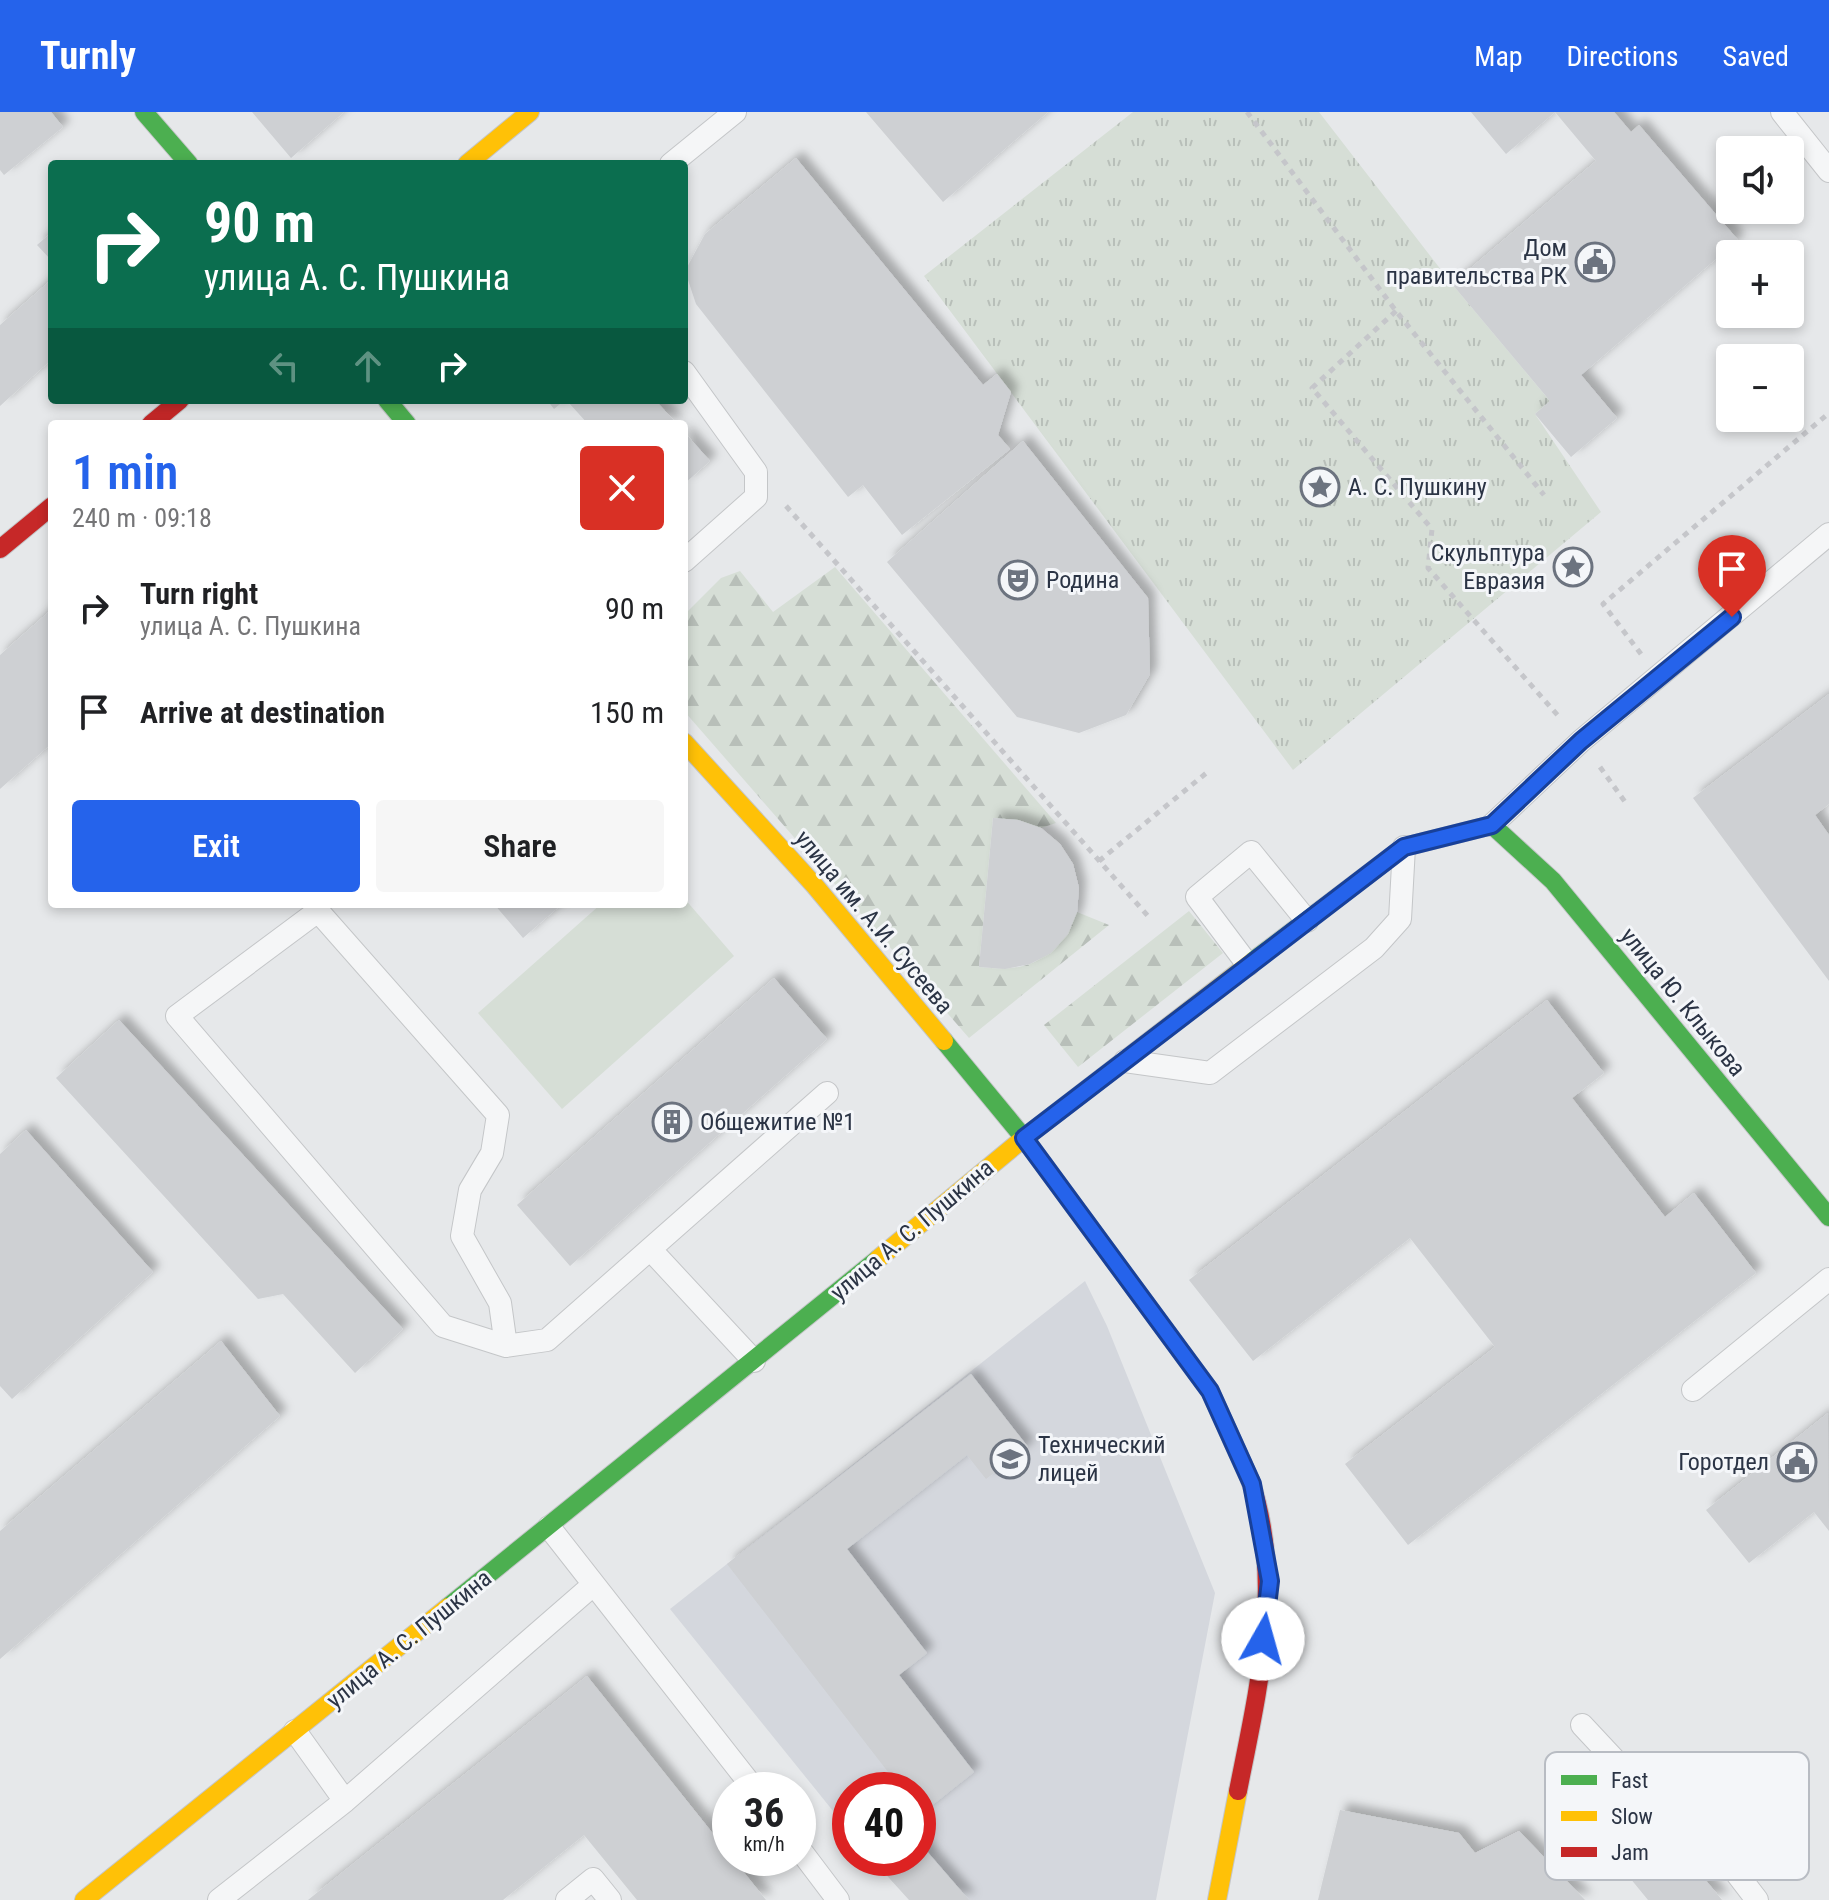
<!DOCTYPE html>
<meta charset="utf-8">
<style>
body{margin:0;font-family:"Roboto Condensed",sans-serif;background:#f6f6f6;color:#202124;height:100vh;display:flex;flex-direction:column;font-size:30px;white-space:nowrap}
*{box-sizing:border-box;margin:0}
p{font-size:26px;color:#757577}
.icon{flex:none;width:44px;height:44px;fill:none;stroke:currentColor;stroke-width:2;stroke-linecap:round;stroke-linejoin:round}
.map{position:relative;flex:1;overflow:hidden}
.details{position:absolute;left:48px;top:308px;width:640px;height:488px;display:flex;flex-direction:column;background:#fff;border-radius:8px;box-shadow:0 4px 12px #0003}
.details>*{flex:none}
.banner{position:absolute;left:48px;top:48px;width:640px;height:244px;border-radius:8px;box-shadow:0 4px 12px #0003;background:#0b6e4f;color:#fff;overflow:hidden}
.buttons{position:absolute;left:1716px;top:24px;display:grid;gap:16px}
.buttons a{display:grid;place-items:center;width:88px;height:88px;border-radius:8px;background:#fff;box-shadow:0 4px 12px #0003;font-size:40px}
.speed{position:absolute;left:712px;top:1660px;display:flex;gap:16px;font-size:40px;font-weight:700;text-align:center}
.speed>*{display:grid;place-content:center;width:104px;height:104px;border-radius:50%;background:#fff;box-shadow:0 4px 12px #0003;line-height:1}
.speed small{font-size:20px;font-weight:400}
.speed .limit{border:12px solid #d22;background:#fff;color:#111}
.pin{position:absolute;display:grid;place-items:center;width:68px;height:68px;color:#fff;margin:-82px -34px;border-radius:50% 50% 50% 0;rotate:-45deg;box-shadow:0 0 8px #0007}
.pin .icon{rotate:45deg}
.me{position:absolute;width:88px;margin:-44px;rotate:7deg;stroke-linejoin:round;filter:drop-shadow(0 0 6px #0008)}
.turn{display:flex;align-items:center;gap:28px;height:168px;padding:0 24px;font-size:36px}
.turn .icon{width:104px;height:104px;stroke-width:2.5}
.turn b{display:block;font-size:56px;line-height:68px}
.lanes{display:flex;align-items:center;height:76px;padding:0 24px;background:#0003;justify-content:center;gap:40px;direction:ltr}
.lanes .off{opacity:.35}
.round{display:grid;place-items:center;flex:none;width:84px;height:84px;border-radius:8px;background:#f6f6f6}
.summary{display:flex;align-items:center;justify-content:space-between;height:136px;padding:0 24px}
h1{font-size:48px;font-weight:600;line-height:60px;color:#2563eb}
.button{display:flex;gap:16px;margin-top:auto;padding:16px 24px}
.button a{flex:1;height:92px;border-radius:8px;background:#2563eb;color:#fff;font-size:32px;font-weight:600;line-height:92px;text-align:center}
.button a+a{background:#f6f6f6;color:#202124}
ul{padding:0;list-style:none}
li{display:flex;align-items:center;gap:24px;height:104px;padding:0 24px}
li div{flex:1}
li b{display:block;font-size:30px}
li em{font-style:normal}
header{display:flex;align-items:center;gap:48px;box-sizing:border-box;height:112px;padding:0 40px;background:#2563eb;color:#fff}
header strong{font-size:38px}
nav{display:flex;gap:44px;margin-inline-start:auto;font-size:28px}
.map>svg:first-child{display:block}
</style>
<header>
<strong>Turnly</strong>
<nav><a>Map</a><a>Directions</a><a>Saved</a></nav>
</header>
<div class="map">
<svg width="1829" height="1788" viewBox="0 0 1829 1788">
<defs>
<pattern id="grass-tufts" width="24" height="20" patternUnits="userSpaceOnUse" patternTransform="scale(2)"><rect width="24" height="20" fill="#d6ded6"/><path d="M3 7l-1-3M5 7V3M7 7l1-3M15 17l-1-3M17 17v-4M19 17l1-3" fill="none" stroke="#b8bfb9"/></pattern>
<pattern id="forest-firs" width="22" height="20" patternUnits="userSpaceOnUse" patternTransform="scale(2)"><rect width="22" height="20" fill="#d6ded6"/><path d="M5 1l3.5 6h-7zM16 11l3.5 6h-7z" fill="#b8bfb9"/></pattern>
<filter id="shadow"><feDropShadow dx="7" dy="-7" stdDeviation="4" flood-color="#0004"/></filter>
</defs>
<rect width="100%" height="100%" fill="#e6e8ea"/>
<path fill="#d4d7dd" d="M1085,1169L1107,1214L1215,1481L1156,1788H909L918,1746V1678H850V1720L670,1497Z"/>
<path fill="url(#grass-tufts)" d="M1133,0H1319L1452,172L1550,289L1535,302L1601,400L1293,658L924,164Z"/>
<path fill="url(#forest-firs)" d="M835,455L1056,711L1041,716L1018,708L993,706L979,855C1038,861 1047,847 1077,800L1109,813L969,926L684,599V503L721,466L740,459L773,500Z
M1189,799L1223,841L1078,955L1044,913Z"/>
<path fill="#d6ded6" d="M684,786L734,844L562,997L478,901L601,792H684Z"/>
<path fill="#ced0d3" filter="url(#shadow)" d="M0,0H51L63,15L4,63L0,58Z
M252,0H344L291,46Z
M866,0H1048L943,90Z
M1471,0H1614L1631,20L1639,13L1738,128L1581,263L1617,306L1571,345L1535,302L1550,289L1452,172L1596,49L1555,0L1506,42Z
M796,46L983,273L997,262L1011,280L998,323L1010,337L902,423L863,373L848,385L696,192L685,159L705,122Z
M52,120V149L37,133Z
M52,167V247L0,294V213Z
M547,288H565L554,297Z
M573,288H655L677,312H588L569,291Z
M684,320L710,349L684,372Z
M1023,329L1148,486L1150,562L1126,603L1079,621L1017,605L887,450Z
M52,497V631L0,677V543Z
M1829,582V692L1815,703L1829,723V869L1693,686Z
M993,706L1018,708L1041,716L1060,732L1073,752L1079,776L1077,800L1068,822L1051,841L1030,852L1005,857L979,855Z
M494,792H562L523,826Z
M774,866L827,927L570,1154L517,1093Z
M1547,888L1604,961L1572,986L1665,1105L1694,1081L1756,1161L1408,1433L1345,1352L1495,1235L1410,1126L1253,1249L1189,1168Z
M119,908L403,1217L355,1261L283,1182L258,1187L56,966Z
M26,1018L153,1160L12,1287L0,1274V1042Z
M221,1229L280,1304L0,1547V1419Z
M971,1262L1028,1335L986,1367L967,1343L847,1437L927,1541L899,1563L974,1660L921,1702L918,1678H902L727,1452Z
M1828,1301L1829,1419L1814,1400L1749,1451L1706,1398Z
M587,1564L766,1788H637L584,1723L503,1788H308Z
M1340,1698L1459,1721L1475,1741L1519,1719L1585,1788H1318Z
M1656,1708L1722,1788H1648L1612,1744Z
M918,1729L969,1788H909L871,1746H918Z"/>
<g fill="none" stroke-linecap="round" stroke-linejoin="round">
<g stroke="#c4c6c8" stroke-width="24">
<path id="lane" d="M1782,0L1829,59
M671,52L735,0
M684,260L756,360V385L684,449
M1492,713L1581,629L1829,422
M1248,853L1197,785L1251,740L1307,809
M1125,949L1210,961L1374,836L1400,807L1404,735
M650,1137L754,1249
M506,1234L500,1191L462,1124L470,1078L492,1041L498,1003L318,799L177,904L443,1214L506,1234L547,1228L827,981
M1693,1278L1829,1167
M549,1415L755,1678
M1582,1613L1624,1658L1669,1673L1757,1788
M295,1619L345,1689
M798,1735L838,1788
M219,1788L345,1689L593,1473
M567,1788L593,1767L610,1788"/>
</g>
<g stroke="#c4c6c8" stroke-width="20">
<path id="fast" d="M144,0L189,52
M387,288L407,312
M1253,849L1404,735L1492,713L1553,769L1829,1105
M944,929L1024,1026L1210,1279L1250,1368
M448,1495L878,1147"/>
</g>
<g stroke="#c4c6c8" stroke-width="20">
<path id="slow" d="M467,52L530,0
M684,630L815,774L944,929
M878,1147L1024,1026L1253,849
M84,1788L448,1495
M1217,1788L1238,1679"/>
</g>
<g stroke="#c4c6c8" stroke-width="20">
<path id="jam" d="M151,312L180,288
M0,437L52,394
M1238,1679C1258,1578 1285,1469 1250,1368"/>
</g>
<path stroke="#c5c6ca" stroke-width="5" stroke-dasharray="6 6" stroke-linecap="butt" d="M1247,0L1396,199L1544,383
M1396,199L1312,276L1432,417L1428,456L1561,607
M786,394L1148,804
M1641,542L1603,492L1829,301
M1600,655L1628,694
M1099,749L1210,658"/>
<use href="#lane" stroke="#f5f6f7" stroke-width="22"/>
<use href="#fast" stroke="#4caf50" stroke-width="18"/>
<use href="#slow" stroke="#ffc107" stroke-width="18"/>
<use href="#jam" stroke="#c62828" stroke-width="18"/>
</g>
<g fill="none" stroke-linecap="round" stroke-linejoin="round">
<g stroke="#184099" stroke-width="20">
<path id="route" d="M1263,1527L1270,1469L1252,1372L1210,1279L1024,1026L1404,735L1492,713L1581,629L1732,505"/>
</g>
<use href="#route" stroke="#2563eb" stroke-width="14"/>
</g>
<defs>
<g id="civic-ring" transform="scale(2)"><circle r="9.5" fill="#f4f6f9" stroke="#6c737f" stroke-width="1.5"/><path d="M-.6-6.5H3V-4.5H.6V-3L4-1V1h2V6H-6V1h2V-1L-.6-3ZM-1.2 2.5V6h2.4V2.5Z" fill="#6c737f"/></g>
<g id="sight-ring" transform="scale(2)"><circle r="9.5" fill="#f4f6f9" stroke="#6c737f" stroke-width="1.5"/><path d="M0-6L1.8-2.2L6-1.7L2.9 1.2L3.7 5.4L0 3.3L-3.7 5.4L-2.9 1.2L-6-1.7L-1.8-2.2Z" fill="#6c737f"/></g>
<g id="theatre-ring" transform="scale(2)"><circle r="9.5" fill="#f4f6f9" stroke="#6c737f" stroke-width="1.5"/><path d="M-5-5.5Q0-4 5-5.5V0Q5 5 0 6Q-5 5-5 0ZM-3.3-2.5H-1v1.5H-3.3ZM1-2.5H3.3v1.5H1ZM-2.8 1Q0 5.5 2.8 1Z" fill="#6c737f"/></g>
<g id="building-ring" transform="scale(2)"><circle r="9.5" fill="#f4f6f9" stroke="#6c737f" stroke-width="1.5"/><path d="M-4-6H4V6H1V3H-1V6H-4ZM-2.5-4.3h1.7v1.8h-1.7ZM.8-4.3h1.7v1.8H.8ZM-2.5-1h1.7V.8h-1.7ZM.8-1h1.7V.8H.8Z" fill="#6c737f"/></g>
<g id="school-ring" transform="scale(2)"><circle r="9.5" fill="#f4f6f9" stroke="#6c737f" stroke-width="1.5"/><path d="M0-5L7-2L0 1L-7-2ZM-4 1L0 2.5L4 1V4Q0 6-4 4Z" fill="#6c737f"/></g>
</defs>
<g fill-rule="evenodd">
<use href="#civic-ring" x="1595" y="150"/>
<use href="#sight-ring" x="1320" y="375"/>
<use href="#sight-ring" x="1573" y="455"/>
<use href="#theatre-ring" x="1018" y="468"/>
<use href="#building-ring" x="672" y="1010"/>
<use href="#school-ring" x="1010" y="1347"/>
<use href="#civic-ring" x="1797" y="1350"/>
</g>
<g text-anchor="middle" stroke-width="6" stroke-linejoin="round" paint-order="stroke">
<g font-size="24" fill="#2b3445" stroke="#f4f6f9" text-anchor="start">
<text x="1567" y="144" text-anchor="end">Дом<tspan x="1567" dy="28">правительства РК</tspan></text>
<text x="1348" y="383">А. С. Пушкину</text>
<text x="1545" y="449" text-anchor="end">Скульптура<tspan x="1545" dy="28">Евразия</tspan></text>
<text x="1046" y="476">Родина</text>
<text x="700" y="1018">Общежитие №1</text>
<text x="1038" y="1341">Технический<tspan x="1038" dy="28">лицей</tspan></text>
<text x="1769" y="1358" text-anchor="end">Горотдел</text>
</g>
<g font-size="24" fill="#2b3445" stroke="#f4f6f9">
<text transform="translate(874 810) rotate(50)" y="8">улица им. А.И. Сусеева</text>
<text transform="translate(1683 890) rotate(51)" y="8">улица Ю. Клыкова</text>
<text transform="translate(912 1118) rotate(-40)" y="8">улица А. С. Пушкина</text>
<text transform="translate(409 1527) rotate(-39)" y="8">улица А. С. Пушкина</text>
</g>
</g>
<rect x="1545" y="1640" width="264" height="128" rx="12" fill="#f4f6f9" stroke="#b8bcc3" stroke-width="2"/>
<rect x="1561" y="1663" width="36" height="10" fill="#4caf50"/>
<rect x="1561" y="1699" width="36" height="10" fill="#ffc107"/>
<rect x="1561" y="1735" width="36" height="10" fill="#c62828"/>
<g font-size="22" fill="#2b3445">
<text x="1611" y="1676">Fast</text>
<text x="1611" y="1712">Slow</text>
<text x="1611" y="1748">Jam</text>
</g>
</svg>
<div class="buttons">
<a><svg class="icon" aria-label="sound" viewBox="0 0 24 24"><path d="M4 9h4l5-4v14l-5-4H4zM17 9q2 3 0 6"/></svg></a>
<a>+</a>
<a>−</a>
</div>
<div class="speed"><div>36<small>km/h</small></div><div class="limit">40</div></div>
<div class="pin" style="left:1732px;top:505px;background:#d93025"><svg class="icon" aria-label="arrive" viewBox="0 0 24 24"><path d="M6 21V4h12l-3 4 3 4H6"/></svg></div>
<svg class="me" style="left:1263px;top:1527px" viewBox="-20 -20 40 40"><circle r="19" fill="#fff"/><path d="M0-13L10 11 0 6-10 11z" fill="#2563eb"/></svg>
<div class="banner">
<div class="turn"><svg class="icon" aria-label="right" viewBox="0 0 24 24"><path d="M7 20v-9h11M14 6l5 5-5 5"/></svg><div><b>90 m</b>улица А. С. Пушкина</div></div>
<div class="lanes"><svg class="icon off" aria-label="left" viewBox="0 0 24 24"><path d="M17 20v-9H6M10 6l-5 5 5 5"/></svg><svg class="icon off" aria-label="ahead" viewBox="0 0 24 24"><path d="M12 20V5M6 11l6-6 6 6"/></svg><svg class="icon" aria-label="right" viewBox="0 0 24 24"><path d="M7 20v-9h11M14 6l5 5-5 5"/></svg></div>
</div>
<section class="details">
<div class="summary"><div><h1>1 min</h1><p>240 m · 09:18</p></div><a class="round" style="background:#d93025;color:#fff"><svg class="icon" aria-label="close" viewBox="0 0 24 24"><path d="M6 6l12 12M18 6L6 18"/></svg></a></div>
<ul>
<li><svg class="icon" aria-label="right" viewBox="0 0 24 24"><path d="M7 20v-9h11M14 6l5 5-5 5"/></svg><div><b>Turn right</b><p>улица А. С. Пушкина</p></div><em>90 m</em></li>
<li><svg class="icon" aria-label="arrive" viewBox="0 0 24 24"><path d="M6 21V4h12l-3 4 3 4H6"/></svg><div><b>Arrive at destination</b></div><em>150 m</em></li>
</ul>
<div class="button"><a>Exit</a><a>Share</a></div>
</section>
</div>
